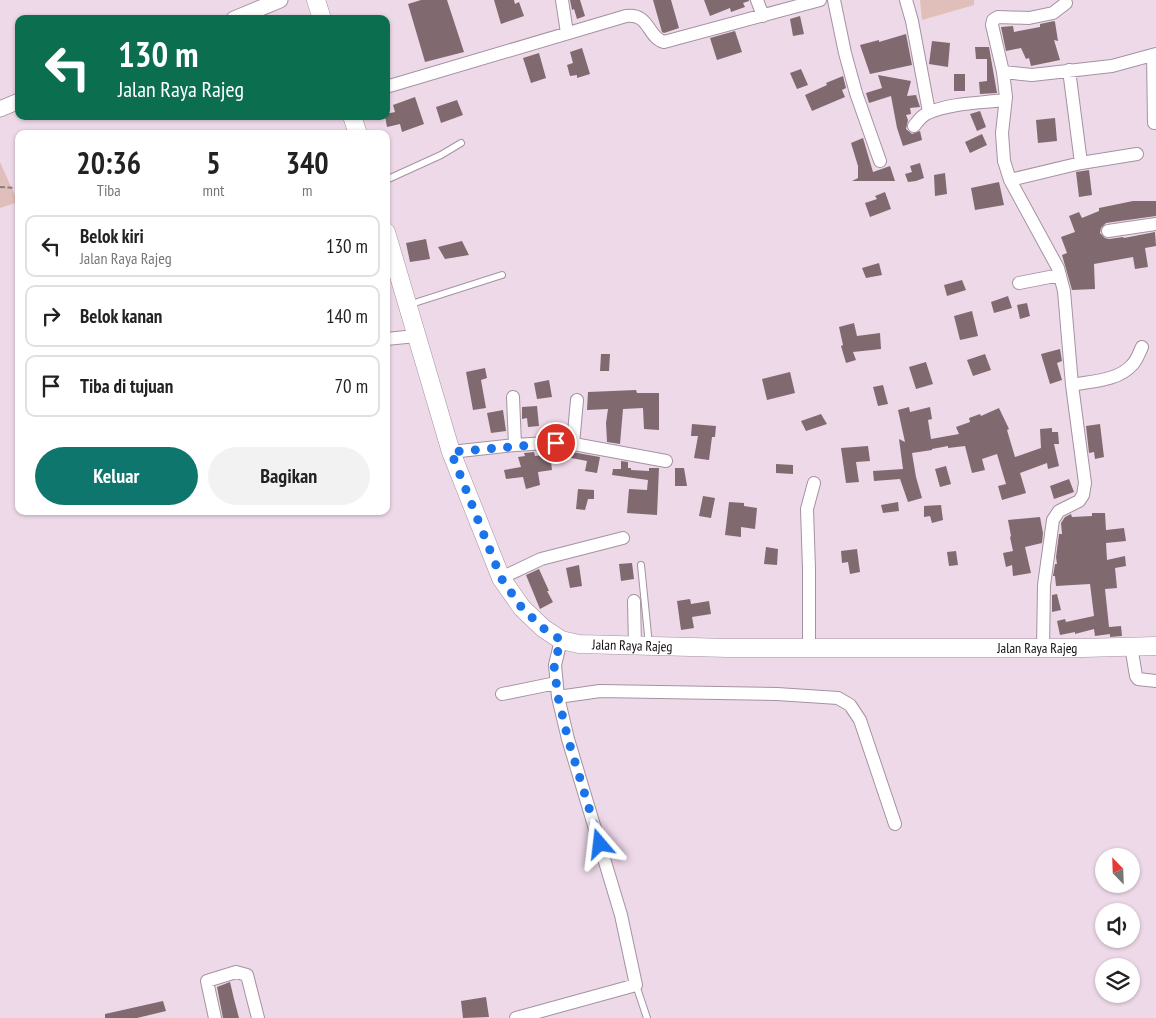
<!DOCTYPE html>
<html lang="id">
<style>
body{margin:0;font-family:"PT Sans Narrow",sans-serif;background:#f2f2f2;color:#222;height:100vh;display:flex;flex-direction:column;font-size:19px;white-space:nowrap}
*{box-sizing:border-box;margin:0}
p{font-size:16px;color:#767676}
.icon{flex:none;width:28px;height:28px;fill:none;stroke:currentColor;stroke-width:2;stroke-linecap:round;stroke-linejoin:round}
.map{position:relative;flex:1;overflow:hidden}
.panel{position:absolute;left:15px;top:130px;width:375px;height:385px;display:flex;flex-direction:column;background:#fff;border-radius:10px;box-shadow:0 1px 4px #0004}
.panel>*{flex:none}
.hud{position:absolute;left:15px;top:15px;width:375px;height:105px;border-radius:10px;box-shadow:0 1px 4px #0004;background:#0b6e4f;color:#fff;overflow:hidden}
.needle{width:32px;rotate:337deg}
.fabs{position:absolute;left:1095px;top:848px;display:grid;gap:10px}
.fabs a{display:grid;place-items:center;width:45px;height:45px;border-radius:50%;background:#fff;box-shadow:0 1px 4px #0004;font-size:25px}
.pin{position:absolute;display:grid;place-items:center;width:42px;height:42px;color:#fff;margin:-21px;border:2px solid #fff;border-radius:50%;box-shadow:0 1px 5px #0007}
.me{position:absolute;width:55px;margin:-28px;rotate:343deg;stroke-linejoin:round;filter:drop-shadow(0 0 4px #0008)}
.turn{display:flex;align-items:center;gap:18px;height:105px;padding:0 20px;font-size:22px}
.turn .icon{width:65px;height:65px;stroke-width:2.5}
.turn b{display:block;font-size:35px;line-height:42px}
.eta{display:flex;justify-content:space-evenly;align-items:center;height:85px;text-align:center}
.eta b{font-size:30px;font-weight:700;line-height:35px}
.button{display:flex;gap:10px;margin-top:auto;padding:10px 20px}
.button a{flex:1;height:58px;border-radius:30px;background:#0f766e;color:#fff;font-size:20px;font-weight:700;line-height:58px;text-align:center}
.button a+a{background:#f2f2f2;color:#222}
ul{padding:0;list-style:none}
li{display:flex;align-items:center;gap:15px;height:62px;margin:0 10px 8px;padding:0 10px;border:2px solid #e0e0e0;border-radius:10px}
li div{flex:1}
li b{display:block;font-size:19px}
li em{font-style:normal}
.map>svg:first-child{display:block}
</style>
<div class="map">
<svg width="1156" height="1018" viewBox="0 0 1156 1018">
<rect width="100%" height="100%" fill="#eed9e9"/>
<path fill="#e0bfbb" d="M920,0H974V5L922,20Z
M0,162L18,202L0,208Z"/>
<path fill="#80696f" d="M421,0H447L464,52L425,62L408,4Z
M494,0H514L515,4L519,2L524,16L501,24Z
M570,0H580L585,16L577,19L574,9L572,10Z
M653,0H671L679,28L664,33L662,32Z
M704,0H749V1L743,3L745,7L731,12L730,8L710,16Z
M800,16L804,34L793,36L790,19Z
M1054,21L1055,22L1058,41L1054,40L1060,60L1031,66L1029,58L1026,59L1021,48L1006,51L1001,27L1013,26L1014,32L1040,27V24Z
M735,31L742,52L717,60L710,38Z
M906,34L912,65L870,74L860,45L879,40V42Z
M932,41L950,43L948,67L929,64Z
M975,47H989L997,93L980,94L979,82L987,81V59H976Z
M582,48L590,74L577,78V75L570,76L567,65L573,63L570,52Z
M539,53L546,78L531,83L523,58Z
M801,69L808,85L797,89L790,73Z
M954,74H965V91H954Z
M878,75L911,81L907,96L916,95L920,107L910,108L911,114L906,115L908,120L906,129L912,134L920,131L922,140L903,146L897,128L891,96L869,103L866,93L882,88Z
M843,76L846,88L842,90L845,97L812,111L805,95L827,85L826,83Z
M415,97L424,124L402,132L400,124L387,127L385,116H386V114L395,112L393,105Z
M457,100L463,115L441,123L436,107Z
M980,111L986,127L977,131L970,114Z
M1055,118L1057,141L1038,143L1036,120Z
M982,134L987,145L970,153L965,142Z
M863,138L873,172L890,166L895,181H852L858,178V166L851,143Z
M920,163L924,178L916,181L908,182L905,174L912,172L910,166Z
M1089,170L1092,195L1079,197L1076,172Z
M945,173L947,194L935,196L934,175Z
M999,182L1004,205L975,210L971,188Z
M885,192L891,209L870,217L865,203L877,199L875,196Z
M1133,201H1156V216L1106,223L1101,228L1100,233L1105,238L1109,239L1123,237L1124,238L1155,232L1156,246L1145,248L1148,267L1135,269L1133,257L1094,264L1095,289L1072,290L1062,255L1067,253L1061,237L1075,232L1069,216L1079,212L1082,218L1099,211V208Z
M426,239L430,259L410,262L406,243Z
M462,241L469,255L445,259L438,247Z
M879,263L882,275L866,278L862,268Z
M962,280L966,290L947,296L944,285Z
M1008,296L1012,308L994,313L991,302Z
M1027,303L1030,316L1020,319L1017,305Z
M972,311L978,336L960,340L954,316Z
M854,323L857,336L880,333L881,349L853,352L856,360L846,363L841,346L843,345L839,327Z
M1060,349L1062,361L1057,363L1062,380L1050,384L1041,354Z
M601,354H610L609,371H600Z
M985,354L991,370L973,376L967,360Z
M926,362L933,384L916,389L909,367Z
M485,368L487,378L481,380L486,408L473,410L466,372Z
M790,372L795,393L767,400L762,379Z
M549,380L552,397L537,399L534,383Z
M883,385L888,404L878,406L873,387Z
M636,390L637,393H659V430L644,429L643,408L623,409L620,444L607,442L606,423L608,409L587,410L588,392Z
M537,406L539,426L528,427L527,418L522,419V407Z
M909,407L910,412L930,407L932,419L928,420L931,439L959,434L956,427L970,422L969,418L980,414L981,416L999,408L1009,429L1007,430L1015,457L1041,448L1040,429L1052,428V432H1058L1059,444H1054L1059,466L1048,469L1047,463L1020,473L1026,493L1002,500L998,486L1006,484L997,454L982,459L985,470L972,473L965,446L948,448V446L932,449V450L912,453L916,477L922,498L908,502L900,479L874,481L873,471L903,469L899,439L905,442L898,410Z
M503,410L506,431L491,433L487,413Z
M821,414L827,424L806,431L801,421Z
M692,424L716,426L715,437H712L709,460L694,458L698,436H691Z
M1100,424L1104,457L1095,459L1094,452L1089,453L1086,426Z
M868,446L870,461L856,462L859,482L846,483L841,448Z
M534,452L535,456L550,454L552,470L538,472L540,485L526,489L523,477L506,479L504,470L521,467L518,457L525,456L524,453Z
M572,452L600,457L597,473L585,471L587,461L571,458Z
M621,461L628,462V468H631V470L649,471V468H659L657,515L627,513L629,489L647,490L648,480L612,475L613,469H621Z
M776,464L793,465V474L776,473Z
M946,466L951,484L940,487L935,469Z
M675,468H684L687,486H675Z
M1069,479L1074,492L1054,499L1050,486Z
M578,489L594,490V499H588L585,510L576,509Z
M703,496L715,498L711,518L699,516Z
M729,502L744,503V506L757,508L755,529L741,527V537L725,535Z
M898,502L899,511L883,513L881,505Z
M941,505L943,520L932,523L930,516L924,517V506Z
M1092,513H1105L1106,530L1124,528L1126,541L1106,543L1107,560L1125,556L1126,566L1115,568L1117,588L1105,589L1109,627L1121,626L1122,636L1110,637V634L1095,636L1094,629L1075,634V632L1060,635L1057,621L1065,619L1066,622L1094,616L1090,584L1056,586L1055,576H1053L1055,564H1057L1056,557L1059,534H1062L1061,523L1065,517L1071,514L1072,517L1092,516Z
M1040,517L1043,533L1042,543L1025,547L1031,573L1013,576L1012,565L1006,567L1003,553L1013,551L1010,537L1011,536L1008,520Z
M766,547L778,549L777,565L764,564Z
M857,549L860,572L850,574L848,562L842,563L841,551Z
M956,551L958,565L949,566L947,552Z
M632,563L634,579L621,581L619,564Z
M579,565L582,586L570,588L566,568Z
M539,569L549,591H547L553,602L540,609L526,575Z
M1057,594L1061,610L1052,612V595Z
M690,599L691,604L709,601L711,614L692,617L694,628L681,630L677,601Z
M230,982L234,999L239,1018H223L217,987Z
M486,997L489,1017L463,1018L461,1001Z
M163,1001L166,1011L137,1018H105V1014Z"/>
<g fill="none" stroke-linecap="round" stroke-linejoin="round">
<g stroke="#a592a1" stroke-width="8">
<path id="service" d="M386,180L441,155L461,143
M408,305L502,275
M641,565L649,645
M636,985L647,1018"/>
</g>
<g stroke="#a592a1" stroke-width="14">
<path id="minor" d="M562,0L567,33
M757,0L763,16
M834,0L845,53L856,93L880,161
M906,0L912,21L929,112
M1153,55L1154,123
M1003,72L1032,75L1112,66L1156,54
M386,87L626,16C650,13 647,37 664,42L820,0
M914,126C918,121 922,115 928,113C950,103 981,103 1005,100
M1081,163L1137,154
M1010,180L1081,163L1069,70
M1108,231L1156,224
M1019,283L1060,275
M386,339L416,336
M1072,385C1091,381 1118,381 1132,365C1137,360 1139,353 1142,347
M513,397L515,445
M573,444L577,400
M451,452L515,445L563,442L666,461
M501,578L541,559L623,538
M634,601L635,646
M1131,646L1136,676L1138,679L1156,681
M809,648V569L807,509L814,483
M1043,648L1044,585L1053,520L1059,511L1079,501L1083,495L1085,483L1072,385L1064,291L1058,268L1010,180L1004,161L1002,133L1006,97L1003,72L992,25L993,20L998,17L1029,18L1053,13L1066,3
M502,694L556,683
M558,697L600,691L777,694L838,698L850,705L860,720L895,824
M215,1018L207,981L236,972L247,975L258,1018
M516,1018L636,985L621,915L568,739L558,697L555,665L561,640"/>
</g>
<g stroke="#a592a1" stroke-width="17">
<path id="tertiary" d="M234,19L280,0
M0,109L19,101"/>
</g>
<g stroke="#a592a1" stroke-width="19">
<g id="secondary">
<path d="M316,0L322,19"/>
<path d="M352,116L358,134"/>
<path id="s1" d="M386,232L451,452L501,578L522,608L543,628L561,640L579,644L728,648H1083L1156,646"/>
</g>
</g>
<path stroke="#8a7c87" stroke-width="2" stroke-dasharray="5 2.5" stroke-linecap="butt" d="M0,187L19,188"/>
<use href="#service" stroke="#fff" stroke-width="6"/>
<use href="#minor" stroke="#fff" stroke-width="12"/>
<use href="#tertiary" stroke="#fff" stroke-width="15"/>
<use href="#secondary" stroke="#fff" stroke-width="18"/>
</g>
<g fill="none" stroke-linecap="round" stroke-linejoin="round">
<path stroke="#1a73e8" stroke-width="9" stroke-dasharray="0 16.2" d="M556,443L451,452L501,578L522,608L543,628L561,640L554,665L558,697L568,739L600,844"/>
</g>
<g text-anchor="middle" stroke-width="4" stroke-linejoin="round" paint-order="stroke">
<g font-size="14" fill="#120c11" stroke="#fbe6f7">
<text dy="5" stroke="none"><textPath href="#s1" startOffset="524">Jalan Raya Rajeg</textPath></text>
<text dy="5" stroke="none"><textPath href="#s1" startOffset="929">Jalan Raya Rajeg</textPath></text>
</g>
</g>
</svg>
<div class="fabs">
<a><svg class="needle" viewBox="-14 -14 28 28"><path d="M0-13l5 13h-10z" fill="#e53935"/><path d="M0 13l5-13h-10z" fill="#767676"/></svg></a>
<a><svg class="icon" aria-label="sound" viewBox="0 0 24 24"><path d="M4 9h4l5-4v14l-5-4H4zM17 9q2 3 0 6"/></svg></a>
<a><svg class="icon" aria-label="layers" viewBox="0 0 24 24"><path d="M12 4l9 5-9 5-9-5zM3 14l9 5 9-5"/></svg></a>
</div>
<div class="pin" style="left:556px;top:443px;background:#d93025"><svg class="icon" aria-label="arrive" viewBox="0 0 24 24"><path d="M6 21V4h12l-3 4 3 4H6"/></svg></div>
<svg class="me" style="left:600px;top:844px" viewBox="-20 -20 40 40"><path d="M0-17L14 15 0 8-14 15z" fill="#1a73e8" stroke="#fff" stroke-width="4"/></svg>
<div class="hud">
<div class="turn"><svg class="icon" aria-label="left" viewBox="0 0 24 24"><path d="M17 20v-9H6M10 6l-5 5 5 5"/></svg><div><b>130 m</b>Jalan Raya Rajeg</div></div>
</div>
<section class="panel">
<div class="eta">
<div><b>20:36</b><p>Tiba</p></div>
<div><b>5</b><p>mnt</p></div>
<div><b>340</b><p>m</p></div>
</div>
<ul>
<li><svg class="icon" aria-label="left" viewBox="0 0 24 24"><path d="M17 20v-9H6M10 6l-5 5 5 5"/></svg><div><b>Belok kiri</b><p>Jalan Raya Rajeg</p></div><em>130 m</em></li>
<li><svg class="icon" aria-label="right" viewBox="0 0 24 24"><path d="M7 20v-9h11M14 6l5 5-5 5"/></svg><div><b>Belok kanan</b></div><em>140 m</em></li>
<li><svg class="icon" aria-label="arrive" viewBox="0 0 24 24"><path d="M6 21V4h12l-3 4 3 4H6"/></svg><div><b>Tiba di tujuan</b></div><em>70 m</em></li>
</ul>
<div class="button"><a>Keluar</a><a>Bagikan</a></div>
</section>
</div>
